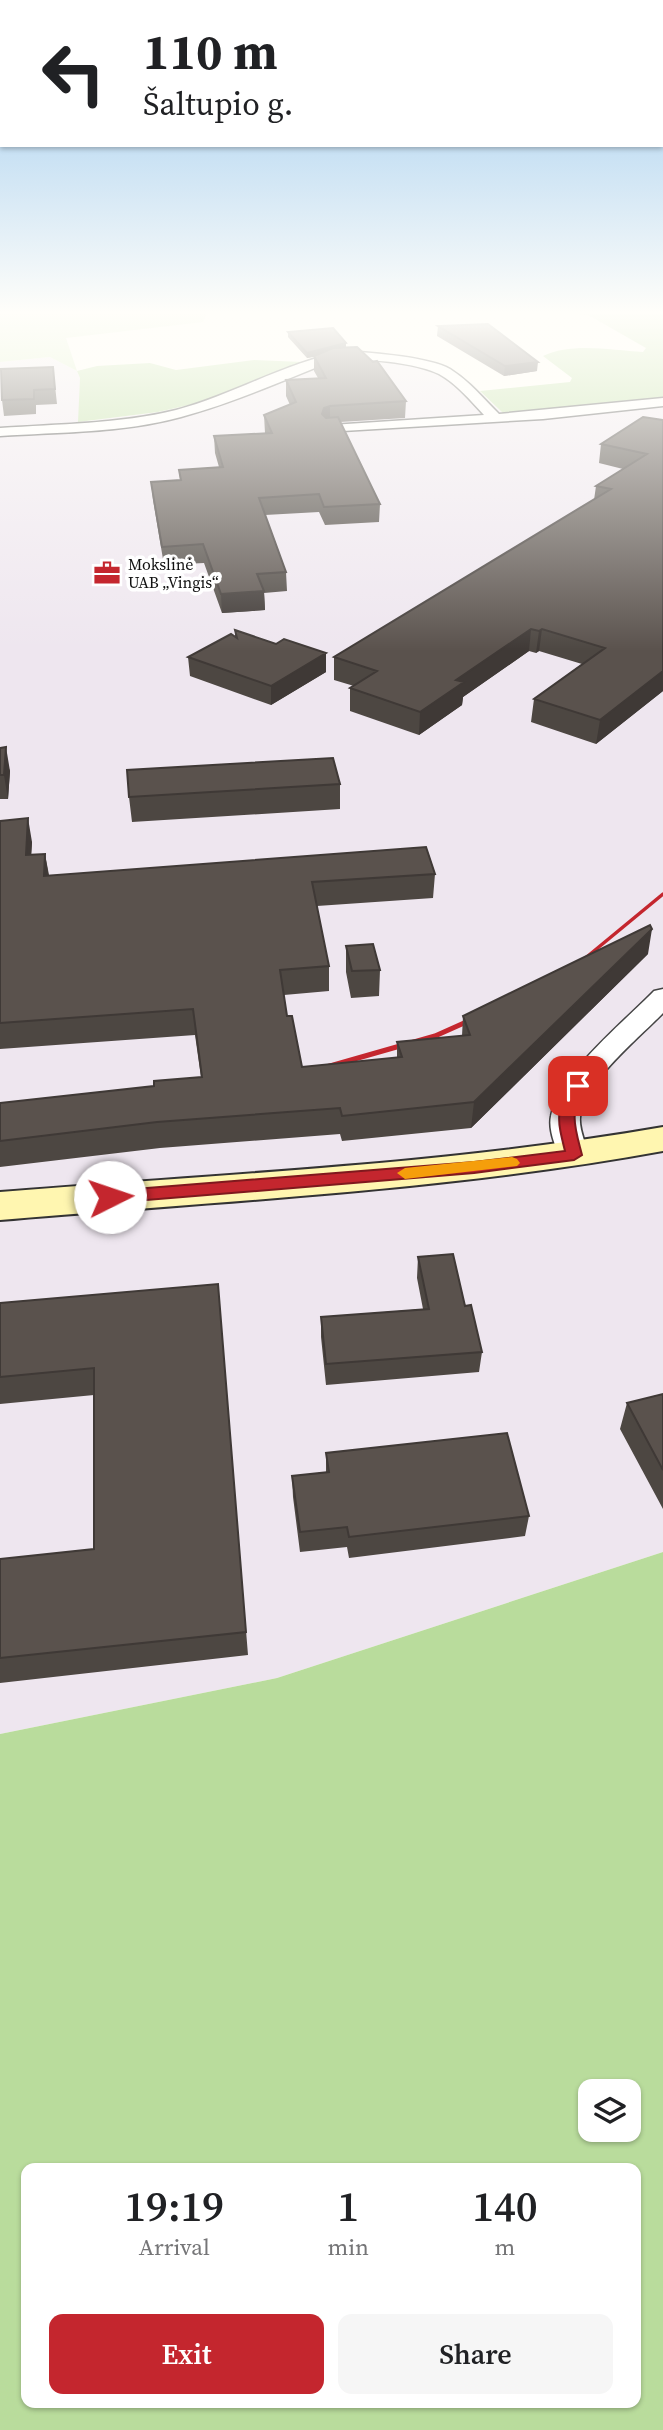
<!DOCTYPE html>
<meta charset="utf-8">
<style>
body{margin:0;font-family:"Source Serif 4",serif;background:#f6f6f6;color:#202124;height:100vh;display:flex;flex-direction:column;font-size:26px;white-space:nowrap}
*{box-sizing:border-box;margin:0}
p{font-size:23px;color:#757577}
.icon{flex:none;width:38px;height:38px;fill:none;stroke:currentColor;stroke-width:2;stroke-linecap:round;stroke-linejoin:round}
.map{position:relative;flex:1;overflow:hidden}
.drawer{position:absolute;left:21px;top:2163px;width:620px;height:245px;display:flex;flex-direction:column;background:#fff;border-radius:14px;box-shadow:0 2px 5px #0004}
.drawer>*{flex:none}
.top-card{position:absolute;left:0px;top:0px;width:663px;height:147px;box-shadow:0 2px 5px #0004;background:#fff;color:#202124;overflow:hidden}
.buttons{position:absolute;left:578px;top:2079px;display:grid;gap:14px}
.buttons a{display:grid;place-items:center;width:63px;height:63px;border-radius:14px;background:#fff;box-shadow:0 2px 5px #0004;font-size:35px}
.pin{position:absolute;display:grid;place-items:center;width:60px;height:60px;color:#fff;margin:-30px;border-radius:14px;box-shadow:0 4px 10px #0006}
.me{position:absolute;width:77px;margin:-38px;rotate:86deg;stroke-linejoin:round;filter:drop-shadow(0 0 5px #0008)}
.turn{display:flex;align-items:center;gap:24px;height:147px;padding:0 28px;font-size:32px}
.turn .icon{width:91px;height:91px;stroke-width:2.5}
.turn b{display:block;font-size:49px;line-height:60px}
.eta{display:flex;justify-content:space-evenly;align-items:center;height:119px;text-align:center}
.eta b{font-size:42px;font-weight:600;line-height:49px}
.cta{display:flex;gap:14px;margin-top:auto;padding:14px 28px}
.cta a{flex:1;height:80px;border-radius:14px;background:#c4262e;color:#fff;font-size:28px;font-weight:600;line-height:80px;text-align:center}
.cta a+a{background:#f6f6f6;color:#202124}
.map>svg:first-child{display:block}
</style>
<div class="map">
<svg width="663" height="2430" viewBox="0 0 663 2430">
<rect width="100%" height="100%" fill="#fffdf5"/>
<path fill="#eee6ef" d="M351,349L447,368L461,375L504,414L663,398V1552L277,1678L0,1734V362L50,357L77,371L80,378L79,422L158,412L202,403L333,350Z"/>
<path fill="#d5ebbd" d="M0,311H208L203,322L66,338L77,371L50,357L0,362Z"/>
<path fill="#b9dc9c" fill-rule="evenodd" d="M565,311H663V398L504,414L480,391L570,382L572,378L543,356C571,342 612,350 643,352L646,348L590,316Z
M254,360L303,362L202,402L158,412L78,422L80,378L77,371L97,366L150,363L176,370Z
M663,1552V2430H0V1734L277,1678ZM628,2091V2130H590V2091ZM635,2168V2403H26V2168Z"/>
<g fill="none" stroke-linecap="round" stroke-linejoin="round">
<g stroke="#444" stroke-width="3">
<path id="street" d="M348,351C374,353 429,357 450,369C469,381 483,398 499,414L663,398V406L543,419L326,432L324,429L326,426L331,425L484,415C470,400 457,384 439,374C415,362 359,357 332,361C282,381 233,403 181,417C123,433 60,432 0,436V428C58,424 119,424 176,410C234,395 289,360 348,351Z
M663,989V1013C640,1037 582,1084 580,1118C579,1130 586,1144 589,1155L585,1162L574,1165L563,1162C556,1150 548,1130 551,1116C558,1075 625,1021 654,991Z"/>
</g>
<g stroke="#333" stroke-width="4">
<path id="secondary" d="M663,1127V1151C445,1191 221,1201 0,1220V1192C221,1174 444,1165 663,1127Z"/>
</g>
<use href="#street" fill="#fff" fill-rule="evenodd"/>
<use href="#secondary" fill="#fff6b0" fill-rule="evenodd"/>
<path stroke="#c4262e" stroke-width="3.5" d="M577,965L663,894"/>
<path stroke="#c4262e" stroke-width="5" d="M323,1068L435,1036L482,1015"/>
</g>
<path fill="#4d4742" d="M438,326L537,371L504,376L437,336Z
M288,332L346,348L406,401L405,418L340,422L380,504L379,522L325,525L319,512L265,515L286,572L287,591L264,593L265,610L222,613L204,563L164,565L153,500L151,482L180,480L179,470L219,467L215,453L214,436L265,433L264,415L290,405L286,396V380L318,378L314,371V357L307,358L288,337Z
M53,367L57,404L36,405V414L4,416L2,400Z
M663,420V691L596,744L531,722L534,699L582,664L539,651L536,653L529,651L463,697L462,705L419,735L350,711V688L354,686L334,680V657L594,500L596,486L623,469L599,463L601,444Z
M235,630L276,644L326,672L271,705L190,676L188,657L235,636Z
M0,748L10,771L8,799H0Z
M340,784V809L132,822L129,797Z
M0,821L32,842L31,854H45L49,875L435,874L433,898L317,906L329,966V991L284,995L287,1016L302,1067L397,1058V1042L462,1036L463,1016L648,954L471,1128L342,1141L340,1134L160,1148L0,1167V1103L154,1086L201,1077L195,1035L0,1049Z
M346,946L380,970L379,996L351,998L346,972Z
M418,1257L465,1306L482,1352L479,1372L326,1385L321,1337V1317L423,1309L417,1278Z
M218,1284L248,1655L0,1683V1559L94,1549V1395L0,1404V1303Z
M663,1394V1509L620,1429L627,1403Z
M326,1453L529,1516L525,1536L349,1558L347,1547L300,1552L293,1497L292,1476L326,1472Z"/>
<path fill="#3f3936" d="M346,343V349L307,358V353Z
M538,362L537,371L504,376L505,366Z
M330,406V422L322,414L324,408Z
M264,591L265,610L222,613L221,594Z
M531,629L529,651L463,697L462,705L419,735L420,712L456,680Z
M542,629L539,651L536,653L539,631Z
M326,653V672L271,705V686Z
M663,671V691L596,744L600,720Z
M6,747L10,771L8,799L4,775Z
M28,818L32,842L30,879L26,855Z
M45,854L49,878L44,876Z
M652,929L648,954L471,1128L474,1102Z"/>
<path fill="#5a524d" stroke="#3f3936" stroke-width="2" d="M488,324L538,362L505,366L438,326Z
M333,328L346,343L307,353L288,332Z
M357,347L373,362L377,361L406,401L330,406L324,408L322,414L326,418L338,417L380,504L324,507L319,494L259,498L286,572L257,574L264,591L221,594L203,544L162,547L151,482L181,480L179,470L223,467L214,436L272,433L264,415L296,402L286,380L326,378L314,356L333,348Z
M53,367L55,389L34,390V399L2,400L1,369Z
M643,417L663,420V671L600,720L534,699L605,648L542,629L539,631L531,629L456,680L464,682L420,712L350,688L377,671L334,657L611,489L596,486L647,454L601,444Z
M235,630L276,644L284,639L326,653L271,686L188,657L231,634L237,638Z
M6,747L4,775H0V748Z
M333,758L340,784L129,797L127,770Z
M28,818L26,855L45,854L44,876L426,847L435,874L312,882L329,966L280,970L287,1016H292L302,1067L402,1057L397,1042L470,1035L463,1016L650,925L652,929L474,1102L342,1116L340,1108L157,1122L0,1141V1103L154,1086V1081L202,1077L193,1009L0,1023V821Z
M373,944L380,970L352,971L346,946Z
M453,1254L465,1306L471,1305L482,1352L326,1364L321,1317L429,1309L418,1257Z
M218,1284L246,1632L0,1658V1559L94,1549V1368L0,1377V1303Z
M663,1394V1470L627,1403Z
M507,1433L529,1516L349,1537L347,1527L300,1532L292,1476L329,1472L326,1453Z"/>
<linearGradient id="sky" x2="0" y2="1"><stop stop-color="#95c6ee"/><stop offset="0.48" stop-color="#fffefa"/><stop offset="1" stop-color="#fffefa" stop-opacity="0"/></linearGradient>
<rect width="663" height="651" fill="url(#sky)"/>
<path fill="#c4262e" stroke="#7f191e" stroke-width="2" d="M578,1081L586,1086C569,1114 574,1124 582,1155L574,1160L474,1173L110,1203L103,1197L110,1191L474,1162L565,1151C557,1119 555,1111 573,1082Z"/>
<path fill="#f59e0b" d="M512,1157L517,1159L520,1163L517,1166L405,1179L397,1173L405,1168Z"/>
<defs>
<g id="office-bare" transform="scale(2.1)"><path d="M-6-3h4V-5.5h4V-3h4V5H-6ZM-1-4.5V-3h2v-1.5ZM-6 0V1H6V0Z" fill="#c4262e" stroke="#fff" stroke-width="2.5" paint-order="stroke"/></g>
</defs>
<g fill-rule="evenodd">
<use href="#office-bare" x="107" y="573"/>
</g>
<g text-anchor="middle" stroke-width="7" stroke-linejoin="round" paint-order="stroke">
<g font-size="16" fill="#111" stroke="#fff" text-anchor="start">
<text x="128" y="570">Mokslinė<tspan x="128" dy="18">UAB „Vingis“</tspan></text>
</g>
</g>
</svg>
<div class="buttons">
<a><svg class="icon" aria-label="layers" viewBox="0 0 24 24"><path d="M12 4l9 5-9 5-9-5zM3 14l9 5 9-5"/></svg></a>
</div>
<div class="pin" style="left:578px;top:1086px;background:#d93025"><svg class="icon" aria-label="arrive" viewBox="0 0 24 24"><path d="M6 21V4h12l-3 4 3 4H6"/></svg></div>
<svg class="me" style="left:110px;top:1197px" viewBox="-20 -20 40 40"><circle r="19" fill="#fff"/><path d="M0-13L10 11 0 6-10 11z" fill="#c4262e"/></svg>
<div class="top-card">
<div class="turn"><svg class="icon" aria-label="left" viewBox="0 0 24 24"><path d="M17 20v-9H6M10 6l-5 5 5 5"/></svg><div><b>110 m</b>Šaltupio g.</div></div>
</div>
<section class="drawer">
<div class="eta">
<div><b>19:19</b><p>Arrival</p></div>
<div><b>1</b><p>min</p></div>
<div><b>140</b><p>m</p></div>
</div>
<div class="cta"><a>Exit</a><a>Share</a></div>
</section>
</div>
